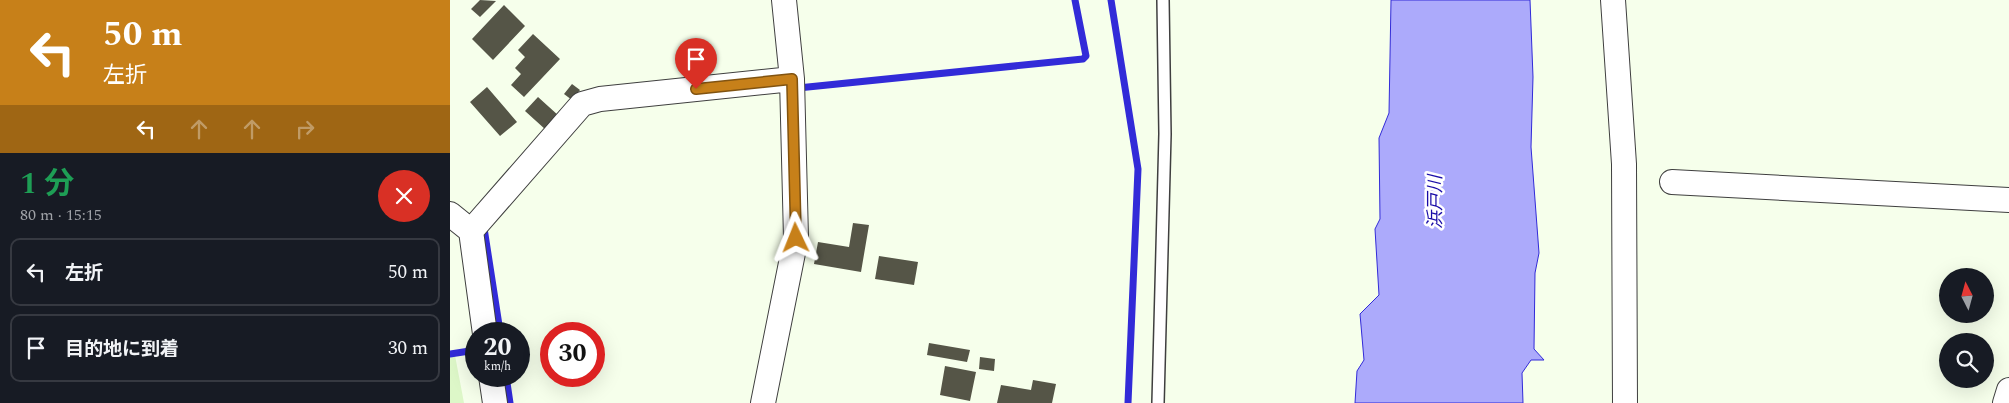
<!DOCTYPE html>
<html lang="ja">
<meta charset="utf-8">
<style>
body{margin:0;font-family:Spectral,"Noto Sans JP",serif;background:#242831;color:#f1f3f6;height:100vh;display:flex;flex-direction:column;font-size:19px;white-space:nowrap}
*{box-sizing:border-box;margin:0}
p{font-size:16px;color:#9ea1a6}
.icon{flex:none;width:28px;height:28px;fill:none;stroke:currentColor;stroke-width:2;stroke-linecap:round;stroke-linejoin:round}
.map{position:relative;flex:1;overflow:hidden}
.sheet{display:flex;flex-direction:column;background:#171b24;width:450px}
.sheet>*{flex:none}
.top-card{background:#c78019;color:#fff;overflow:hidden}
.needle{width:32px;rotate:354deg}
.fabs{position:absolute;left:1489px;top:268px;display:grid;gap:10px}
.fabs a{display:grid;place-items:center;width:55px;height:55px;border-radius:50%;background:#171b24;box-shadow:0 5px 20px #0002;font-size:25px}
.speed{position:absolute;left:15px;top:322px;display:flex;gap:10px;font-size:25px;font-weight:700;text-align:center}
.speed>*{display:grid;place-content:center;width:65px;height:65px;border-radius:50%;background:#171b24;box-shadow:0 5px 20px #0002;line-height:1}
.speed small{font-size:12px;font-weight:400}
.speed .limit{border:8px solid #d22;background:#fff;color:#111}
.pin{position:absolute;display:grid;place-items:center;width:42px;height:42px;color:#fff;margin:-51px -21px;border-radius:50% 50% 50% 0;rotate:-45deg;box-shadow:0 0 5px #0007}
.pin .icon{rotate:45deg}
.me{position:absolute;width:55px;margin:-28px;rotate:358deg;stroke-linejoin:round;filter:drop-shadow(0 0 4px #0008)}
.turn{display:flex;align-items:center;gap:18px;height:105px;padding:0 20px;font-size:22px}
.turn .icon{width:65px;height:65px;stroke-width:2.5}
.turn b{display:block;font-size:35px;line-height:42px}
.lanes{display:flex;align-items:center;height:48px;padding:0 20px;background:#0003;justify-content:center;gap:25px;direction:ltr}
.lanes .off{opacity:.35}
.round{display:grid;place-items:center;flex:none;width:52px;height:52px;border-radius:26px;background:#242831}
.head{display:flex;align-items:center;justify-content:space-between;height:85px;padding:0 20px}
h1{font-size:30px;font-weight:700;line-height:38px;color:#1e9e55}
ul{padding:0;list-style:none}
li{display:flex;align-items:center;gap:15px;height:68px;margin:0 10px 8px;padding:0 10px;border:2px solid #363941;border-radius:10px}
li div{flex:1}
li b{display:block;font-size:19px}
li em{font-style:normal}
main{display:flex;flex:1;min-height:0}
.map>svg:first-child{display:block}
</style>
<main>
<section class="sheet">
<div class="top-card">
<div class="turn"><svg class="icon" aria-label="left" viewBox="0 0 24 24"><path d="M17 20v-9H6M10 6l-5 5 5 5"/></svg><div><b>50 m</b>左折</div></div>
<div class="lanes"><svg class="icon" aria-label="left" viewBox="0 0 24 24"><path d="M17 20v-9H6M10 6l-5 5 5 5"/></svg><svg class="icon off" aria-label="ahead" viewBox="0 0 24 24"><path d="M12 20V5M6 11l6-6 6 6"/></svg><svg class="icon off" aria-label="ahead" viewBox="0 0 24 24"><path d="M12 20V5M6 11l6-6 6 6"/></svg><svg class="icon off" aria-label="right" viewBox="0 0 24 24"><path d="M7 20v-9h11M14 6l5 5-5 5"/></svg></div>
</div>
<div class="head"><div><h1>1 分</h1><p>80 m · 15:15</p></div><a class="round" style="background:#d93025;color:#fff"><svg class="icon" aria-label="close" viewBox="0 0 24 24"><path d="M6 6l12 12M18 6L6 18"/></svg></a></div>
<ul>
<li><svg class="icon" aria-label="left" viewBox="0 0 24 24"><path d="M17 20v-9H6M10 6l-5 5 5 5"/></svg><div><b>左折</b></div><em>50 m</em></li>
<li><svg class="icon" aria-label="arrive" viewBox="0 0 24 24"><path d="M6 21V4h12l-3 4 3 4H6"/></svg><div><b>目的地に到着</b></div><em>30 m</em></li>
</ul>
</section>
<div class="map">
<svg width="1559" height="403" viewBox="0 0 1559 403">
<rect width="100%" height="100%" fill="#f6ffeb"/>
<path fill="#ddf7c8" d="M4,350L14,403H0V351Z"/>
<path fill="#acaafb" stroke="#322bd8" d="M941,0H1080L1083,77L1081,147L1089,253L1085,273L1084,349L1094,360H1081L1072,373L1073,403H905L907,371L914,360L910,314L929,295L925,229L930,219L929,138L939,113Z"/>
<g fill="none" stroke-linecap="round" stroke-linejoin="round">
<path stroke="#322bd8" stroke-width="7" d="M661,0L688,169L678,403
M348,88L633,59L636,56L625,0
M34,228L49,325
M0,354L26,350
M56,376L60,403"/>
</g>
<path fill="#555547" d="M30,0L46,1L30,17L21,9Z
M54,5L75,26L43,60L22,39Z
M83,34L110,59L74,97L61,85L71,74L65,68L75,57L68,50Z
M122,84L130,90L122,100L114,94Z
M37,87L67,122L50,136L20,102Z
M88,97L109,116L96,130L75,111Z
M403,223L419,225L411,272L364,264L368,242L399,247Z
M429,256L468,262L464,285L425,279Z
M479,343L520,350L517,362L477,355Z
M530,357L545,359L544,371L529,369Z
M495,366L526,372L520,401L490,395Z
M583,380L606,384L602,403H547L551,385L581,390Z"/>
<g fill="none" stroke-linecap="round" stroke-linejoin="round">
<g stroke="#3f3f3f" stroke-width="14">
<path id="service" d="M708,403L715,134L713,0"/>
</g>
<g stroke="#3f3f3f" stroke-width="26">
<path id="minor" d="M1163,0L1174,164L1175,403
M1222,182L1559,200
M0,214L21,231L35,334
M21,231L132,104L150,99L342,79
M41,376L45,403
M313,403L346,238L342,79L334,0
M1555,403L1559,390"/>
</g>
<use href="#service" stroke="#fff" stroke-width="11"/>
<use href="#minor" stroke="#fff" stroke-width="24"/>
</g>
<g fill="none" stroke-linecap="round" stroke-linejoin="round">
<g stroke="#815310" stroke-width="12">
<path id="route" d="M246,89L342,79L346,238"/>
</g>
<use href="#route" stroke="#c78019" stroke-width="9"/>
</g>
<g text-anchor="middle" stroke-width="5" stroke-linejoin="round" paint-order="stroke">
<g font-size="18" font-style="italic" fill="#180ba7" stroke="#fff">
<text transform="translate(985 202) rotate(-90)" y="6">浜戸川</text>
</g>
</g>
</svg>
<div class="fabs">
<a><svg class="needle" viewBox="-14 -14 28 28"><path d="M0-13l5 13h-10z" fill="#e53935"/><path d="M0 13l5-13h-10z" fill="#9ea1a6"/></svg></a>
<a><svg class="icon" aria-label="search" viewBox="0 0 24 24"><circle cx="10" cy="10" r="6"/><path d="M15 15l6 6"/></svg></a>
</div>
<div class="speed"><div>20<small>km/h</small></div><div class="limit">30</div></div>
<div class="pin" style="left:246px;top:89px;background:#d93025"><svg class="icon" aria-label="arrive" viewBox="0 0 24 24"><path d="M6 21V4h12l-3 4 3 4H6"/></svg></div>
<svg class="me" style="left:346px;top:238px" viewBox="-20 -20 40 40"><path d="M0-17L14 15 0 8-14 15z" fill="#c78019" stroke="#fff" stroke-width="4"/></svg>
</div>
</main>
